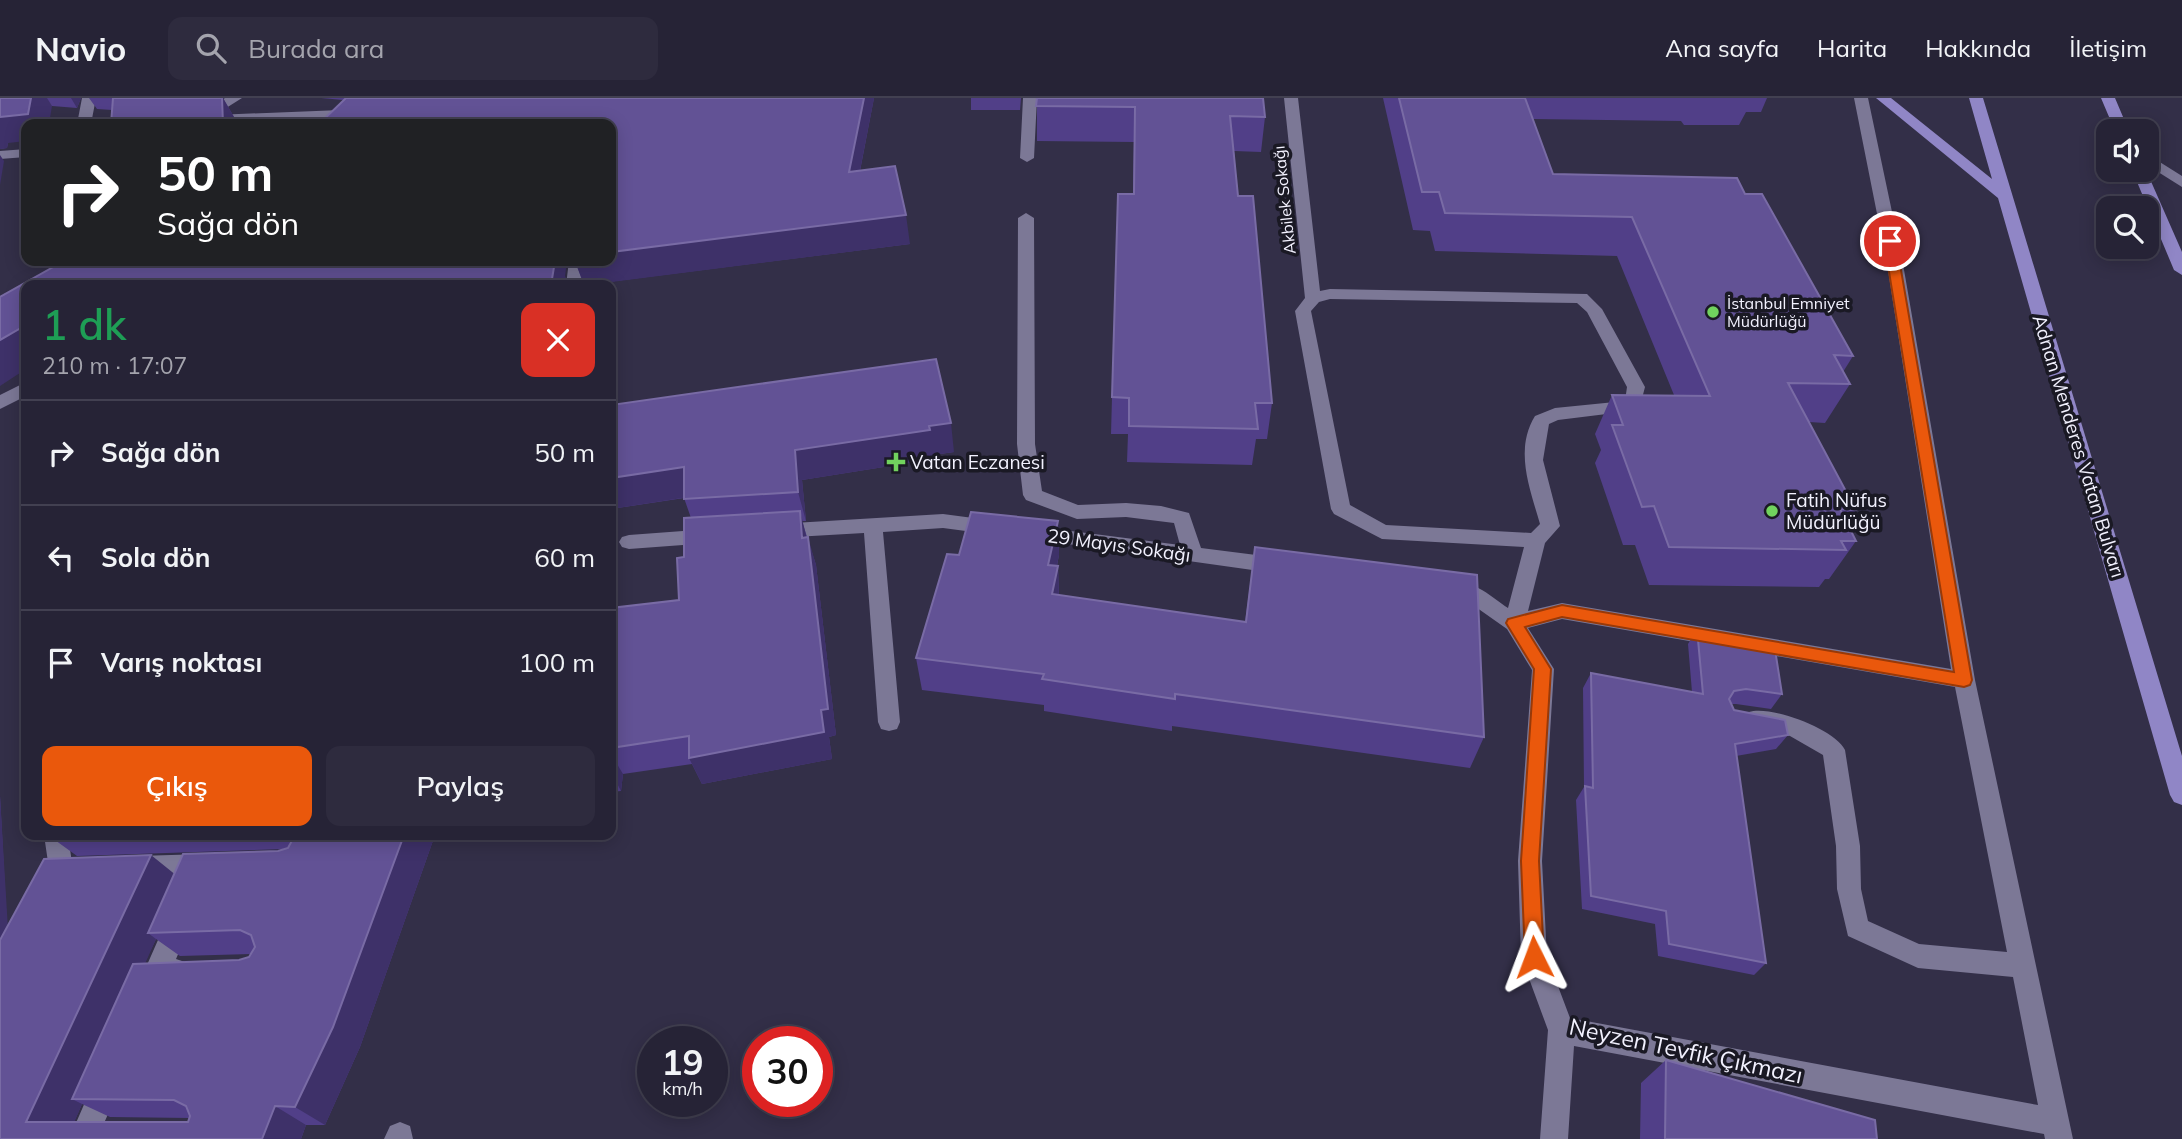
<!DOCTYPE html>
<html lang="tr">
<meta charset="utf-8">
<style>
body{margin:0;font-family:Mulish,sans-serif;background:#2e2b3e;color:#f1f3f6;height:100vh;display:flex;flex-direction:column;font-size:26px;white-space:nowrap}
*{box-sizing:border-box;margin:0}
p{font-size:23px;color:#a4a4ad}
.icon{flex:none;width:38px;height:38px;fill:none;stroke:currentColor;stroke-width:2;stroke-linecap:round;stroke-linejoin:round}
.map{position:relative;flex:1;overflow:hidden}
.details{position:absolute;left:21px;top:182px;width:595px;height:560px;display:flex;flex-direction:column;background:#262336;border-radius:14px;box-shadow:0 4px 18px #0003,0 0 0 2px #424051}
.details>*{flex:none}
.banner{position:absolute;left:21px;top:21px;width:595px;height:147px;border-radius:14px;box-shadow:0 4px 18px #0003,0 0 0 2px #424051;background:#202124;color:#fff;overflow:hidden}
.controls{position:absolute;left:2096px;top:21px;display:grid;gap:14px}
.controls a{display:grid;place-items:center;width:63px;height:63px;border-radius:14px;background:#262336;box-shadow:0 4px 18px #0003,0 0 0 2px #424051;font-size:35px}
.speed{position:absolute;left:637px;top:928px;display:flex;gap:14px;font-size:35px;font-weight:700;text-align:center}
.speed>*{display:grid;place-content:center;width:91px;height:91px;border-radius:50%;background:#262336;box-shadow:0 4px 18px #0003,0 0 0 2px #424051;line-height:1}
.speed small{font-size:18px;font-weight:400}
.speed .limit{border:10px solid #d22;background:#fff;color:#111}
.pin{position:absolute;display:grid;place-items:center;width:60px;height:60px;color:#fff;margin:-30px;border:4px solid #fff;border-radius:50%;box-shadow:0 2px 7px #0007}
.me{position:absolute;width:77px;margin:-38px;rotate:357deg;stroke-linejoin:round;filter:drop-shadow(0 0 5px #0008)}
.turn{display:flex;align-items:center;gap:24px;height:147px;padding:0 21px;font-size:32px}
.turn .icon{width:91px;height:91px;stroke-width:2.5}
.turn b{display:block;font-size:49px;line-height:60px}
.round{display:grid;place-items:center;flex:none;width:74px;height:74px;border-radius:14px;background:#2e2b3e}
.head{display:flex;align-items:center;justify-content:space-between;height:119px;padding:0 21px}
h1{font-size:42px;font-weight:600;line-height:52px;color:#1e9e55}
.primary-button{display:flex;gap:14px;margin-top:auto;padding:14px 21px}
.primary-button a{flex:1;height:80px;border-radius:14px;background:#ea580c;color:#fff;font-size:28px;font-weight:600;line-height:80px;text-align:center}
.primary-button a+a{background:#2e2b3e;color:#f1f3f6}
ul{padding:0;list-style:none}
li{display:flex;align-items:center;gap:21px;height:105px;padding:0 21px;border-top:2px solid #424051}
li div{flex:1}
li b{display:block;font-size:26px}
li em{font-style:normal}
header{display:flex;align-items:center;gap:42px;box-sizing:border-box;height:98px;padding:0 35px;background:#262336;border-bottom:2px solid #424051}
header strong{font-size:33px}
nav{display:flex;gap:38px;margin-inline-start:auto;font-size:24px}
.search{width:490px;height:63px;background:#2e2b3e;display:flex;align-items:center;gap:18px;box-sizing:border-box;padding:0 24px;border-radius:14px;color:#a4a4ad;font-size:26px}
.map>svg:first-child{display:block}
</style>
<header>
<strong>Navio</strong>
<div class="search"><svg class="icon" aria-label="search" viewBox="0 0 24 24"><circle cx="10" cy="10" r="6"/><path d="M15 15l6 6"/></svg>Burada ara</div>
<nav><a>Ana sayfa</a><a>Harita</a><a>Hakkında</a><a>İletişim</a></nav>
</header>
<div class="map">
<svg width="2182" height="1041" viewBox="0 0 2182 1041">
<rect width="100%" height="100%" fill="#332f48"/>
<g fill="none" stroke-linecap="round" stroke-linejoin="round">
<path fill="#7c7896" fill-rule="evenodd" d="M82,0H96L91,26H77Z
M225,0H242L215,17L341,12L405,22L412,26H380L341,20L174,26L176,23L195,18Z
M1023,0H1037L1034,60L1027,64L1020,60Z
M1284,0H1298L1320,193L1330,191L1587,196L1602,211L1645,289L1639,312L1558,322L1549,326L1543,362L1560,428L1545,445L1528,513L1562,505L1951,571L1887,166L1854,0H1868L1903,166L1975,582L2073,1041H2045L2044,1036L1574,948L1568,1041H1540L1548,932L1521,859L1518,763L1532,572L1507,531L1463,500L1445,497L1442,491L1445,485C1469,478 1489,497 1508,510L1524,449L1382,441L1334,416L1331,411L1295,213L1305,200ZM1330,201L1577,205L1587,214L1627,289L1625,303L1555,310L1535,318C1514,352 1530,391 1540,426L1531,435L1386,427L1350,407L1311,213L1319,204ZM1562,521L1955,589L2007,854L1919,846L1868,823L1861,791L1860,748L1845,652C1835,631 1771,607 1749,614L1746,621L1749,628L1790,638L1823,657L1836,748L1837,791L1848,838L1918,870L2013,879L2038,1007L1570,920L1547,859L1542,763L1554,571L1528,530Z
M26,51V59L0,61V53Z
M2147,56L2182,78V89L2147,67Z
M1026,115L1034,120L1035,346L1042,393L1078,407L1126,405L1161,408L1189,415L1201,450L1281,460L1288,463L1291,468L1288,473L1281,476L1025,440L1022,435L1025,430L1032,428L1180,447L1174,425L1126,419L1077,421L1026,402L1023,397L1017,346L1018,120Z
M569,163H585L582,187H566Z
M26,284V298L0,311V297Z
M943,416L996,423L1003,425L1006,430L1003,435L996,437L943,430L883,434L900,624L897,631L889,633L881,631L878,624L864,435L777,440L770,438L767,433L770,428L777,426Z
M710,431L717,433L720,438L717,443L710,445L629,451L622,449L619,444L622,439L629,437Z
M44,737H68L73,772L63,794L54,797L45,794L42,786L49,771Z
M204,756L213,759L216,767L213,775L204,778L138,780L129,777L126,769L129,761L138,758Z
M179,812L188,816L192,824L176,861L185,864L189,873L185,882L165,886L158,901L149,905L140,901L136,892L169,817Z
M106,975L116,979L120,989L97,1041H69L96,979Z
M400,1024L410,1028L413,1041H384L390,1028Z"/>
<path fill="#9086c6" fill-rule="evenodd" d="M1876,0H1891L1992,81L1969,0H1983L2182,658V707L2174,704L2170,697L1998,100Z
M2101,0H2115L2129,33H2115Z
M2132,72H2146L2182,154V177L2174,172Z"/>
</g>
<path fill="#513f88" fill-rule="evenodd" d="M0,0H81L77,10L52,8L8,45L7,50L0,51Z
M89,0H223L238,26H111L112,12L97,11Z
M321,0H874L860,73L910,146L584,187L575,163H611V26Z
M971,0H1021L1020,12H971Z
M1037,0L1265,19L1261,54L1234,53L1238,98L1272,305L1267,341H1256L1252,367L1127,364L1128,336H1111L1112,299L1133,96L1134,44L1037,43Z
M1383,0H1767L1761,14H1746L1739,27H1684L1681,23L1533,21L1553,76L1745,96L1853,258L1843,274L1850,286L1825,325L1809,324L1856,412L1847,425L1856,443L1829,481H1825L1819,489L1649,487L1635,447H1623L1595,365L1601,352L1595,336L1612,297H1674L1617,158L1435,153L1430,133L1413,132Z
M611,307L954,354L933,357L934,361L802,382L806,423H802L816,467L836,637L829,639L832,661L702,686L692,666L623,676L621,693L611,694V510L679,502L684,459L691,420L684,400L611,411Z
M1058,423L1059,457L1057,468H1058L1059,497L1245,524L1255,449L1484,639L1470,670L1172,628V633L1044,613V607L922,592L916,560L959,457Z
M1697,531L1782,596L1771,611L1736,606H1731L1734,612L1788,637L1776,651L1736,658L1766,865L1754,877L1658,858L1655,826L1582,811L1576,702L1584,689L1583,590L1591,575L1692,594L1688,546Z
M0,698L7,828L174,776L286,751L77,758L48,737H435L360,949L325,1027H306L301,1041H0ZM156,841L180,858L251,856L249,859L239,862L144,866ZM82,1006L110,1019L190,1020L188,1024H74Z
M1666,962L1877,1041H1640L1641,985Z"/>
<path fill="#3e3169" d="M31,0H47L52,8L49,26H26V43L8,45L7,50L0,51V19Z
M71,0H81L77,10Z
M222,0H223L238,26H223Z
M864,0H874L854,103L849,74Z
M0,57L4,63L0,87Z
M906,117L910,146L588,187H584L575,163H611V154Z
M45,163H62L60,172L54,173Z
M554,163H567L565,178L569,187H551Z
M26,227V271L0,288V242Z
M951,325L954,354L933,357L934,361L802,382L806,423L798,394L795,352Z
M684,369L695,398L611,411V380Z
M800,413L807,441L802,440Z
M1058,423L1059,457L1050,500L1048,467Z
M808,439L816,467L836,637L829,639L832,661L702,686L689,660Z
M1058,468L1059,502L1052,496Z
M611,656L623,676L621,693L611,674Z
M0,698L9,848L0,866Z
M282,737H305L296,750Z
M404,737H435L360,949L325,1027L295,1009Z
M151,757L182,782L148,835L156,841L85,1001H72L82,1006L67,1041L26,1024Z
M275,1008L306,1027L301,1041H262Z"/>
<path fill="#625295" stroke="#796ba5" stroke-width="2" d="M0,0H31L28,16L0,19Z
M113,0H222L223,26H111Z
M346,0H864L849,74L895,68L906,117L611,154V26H319Z
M1037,0H1263L1265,19L1230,18L1238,98H1253L1272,305H1255L1258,331L1129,328V300L1112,299L1118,96H1134L1135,9L1036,8Z
M1399,0H1525L1553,76L1737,80L1745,96H1762L1853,258L1834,257L1850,286L1788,285L1856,412L1840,411L1856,443H1841L1846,452L1669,449L1654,408L1642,409L1612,327H1623L1612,297L1710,298L1632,119L1445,115L1439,94H1422Z
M64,163H555L551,187H26V227L0,242V199Z
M936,261L951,325L929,328L930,332L795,352L798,394L684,401V369L611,380V307Z
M800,413L802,440L808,439L828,611L821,612L824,634L689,660V638L611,650V510L679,502L677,460L684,459V420Z
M971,414L1058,423L1048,467L1058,468L1052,496L1246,524L1255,449L1477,477L1484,639L1175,596V601L1042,581L1044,576L916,560L947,456L959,457Z
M1697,531L1774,545L1782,596L1746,591L1734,593L1729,601L1734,612L1785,622L1788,637L1735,646L1766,865L1669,846L1666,813L1591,798L1585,688L1593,690L1591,575L1703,596Z
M295,737H404L333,929L295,1009L275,1008L262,1041H0V842L44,761L151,757L26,1024H188L190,1018L186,1008L174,1002L72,1001L133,866L239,862L249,859L255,849L251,837L240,832L148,835L183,756L278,753L288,750Z
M1666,962L1875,1022L1877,1041H1665Z"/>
<path fill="#ea580c" stroke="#983908" stroke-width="2" d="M1890,139L1896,143L1972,582L1970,587L1964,589L1562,519L1525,529L1551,571L1539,763L1544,859L1541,866L1534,868L1527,866L1525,859L1521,763L1534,571L1506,525L1508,521L1562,507L1954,574L1884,143Z"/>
<g fill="#71d25e" stroke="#1a1924" stroke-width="2.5">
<circle cx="1713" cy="214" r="7"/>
<path d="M892.5 353.5h7v7h7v7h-7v7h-7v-7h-7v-7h7z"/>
<circle cx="1772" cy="413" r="7"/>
</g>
<g text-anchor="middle" stroke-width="7" stroke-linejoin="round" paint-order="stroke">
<g font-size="16" fill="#f2f1fe" stroke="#1a1924">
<text transform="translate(1284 102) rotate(-96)" y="6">Akbilek Sokağı</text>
</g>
<g font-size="16" fill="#f2f1fe" stroke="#1a1924" text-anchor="start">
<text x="1727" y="211">İstanbul Emniyet<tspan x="1727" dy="18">Müdürlüğü</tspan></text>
</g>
<g font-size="19" fill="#f2f1fe" stroke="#1a1924">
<text transform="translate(2079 348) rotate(73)" y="7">Adnan Menderes Vatan Bulvarı</text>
<text transform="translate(1119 447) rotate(8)" y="7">29 Mayıs Sokağı</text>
</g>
<g font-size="19" fill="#f2f1fe" stroke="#1a1924" text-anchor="start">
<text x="910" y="371">Vatan Eczanesi</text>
<text x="1786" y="409">Fatih Nüfus<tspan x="1786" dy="22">Müdürlüğü</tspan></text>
</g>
<g font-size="23" fill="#f2f1fe" stroke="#1a1924">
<text transform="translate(1686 953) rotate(12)" y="8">Neyzen Tevfik Çıkmazı</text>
</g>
</g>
</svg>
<div class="controls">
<a><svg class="icon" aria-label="sound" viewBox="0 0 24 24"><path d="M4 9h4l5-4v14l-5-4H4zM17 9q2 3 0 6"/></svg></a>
<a><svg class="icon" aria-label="search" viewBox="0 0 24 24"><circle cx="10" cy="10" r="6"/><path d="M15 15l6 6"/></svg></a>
</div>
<div class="speed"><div>19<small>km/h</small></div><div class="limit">30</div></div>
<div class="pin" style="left:1890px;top:143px;background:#d93025"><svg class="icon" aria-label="arrive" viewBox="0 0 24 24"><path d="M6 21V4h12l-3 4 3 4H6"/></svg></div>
<svg class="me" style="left:1534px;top:859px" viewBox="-20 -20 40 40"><path d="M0-17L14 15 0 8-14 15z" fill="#ea580c" stroke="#fff" stroke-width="4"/></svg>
<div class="banner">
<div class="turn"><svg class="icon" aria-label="right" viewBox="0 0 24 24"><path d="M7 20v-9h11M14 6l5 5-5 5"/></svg><div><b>50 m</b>Sağa dön</div></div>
</div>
<section class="details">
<div class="head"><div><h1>1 dk</h1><p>210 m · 17:07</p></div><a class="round" style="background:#d93025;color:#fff"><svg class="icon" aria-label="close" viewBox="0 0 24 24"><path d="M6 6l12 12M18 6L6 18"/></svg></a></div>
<ul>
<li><svg class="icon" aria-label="right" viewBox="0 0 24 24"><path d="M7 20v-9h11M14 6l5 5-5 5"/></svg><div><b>Sağa dön</b></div><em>50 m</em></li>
<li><svg class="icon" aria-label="left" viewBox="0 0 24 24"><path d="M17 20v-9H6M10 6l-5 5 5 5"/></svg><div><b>Sola dön</b></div><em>60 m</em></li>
<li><svg class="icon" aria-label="arrive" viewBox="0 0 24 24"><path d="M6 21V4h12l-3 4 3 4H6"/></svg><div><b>Varış noktası</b></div><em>100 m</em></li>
</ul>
<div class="primary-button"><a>Çıkış</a><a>Paylaş</a></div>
</section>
</div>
